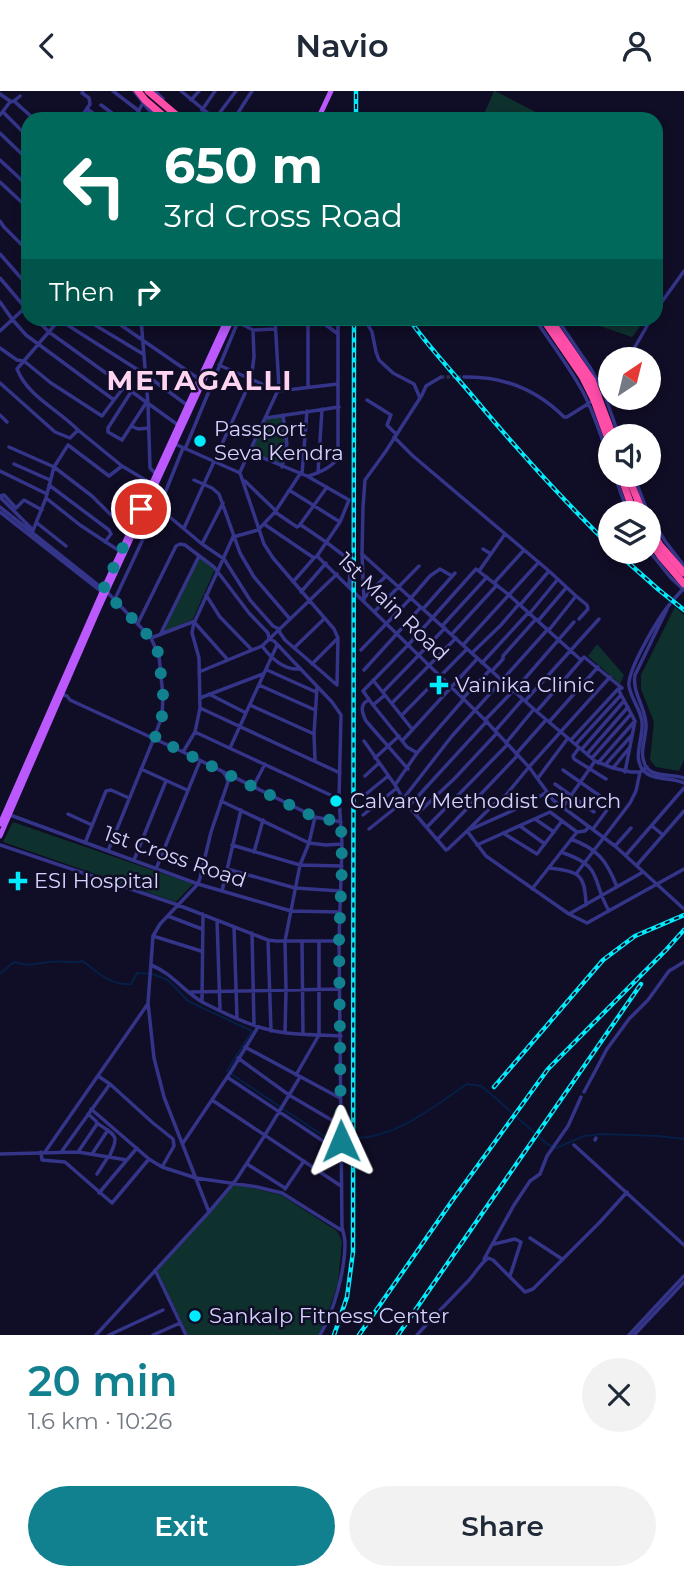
<!DOCTYPE html>
<meta charset="utf-8">
<style>
body{margin:0;font-family:Montserrat,sans-serif;background:#f2f2f3;color:#1f2937;height:100vh;display:flex;flex-direction:column;font-size:26px;white-space:nowrap}
*{box-sizing:border-box;margin:0}
p{font-size:23px;color:#747a83}
.icon{flex:none;width:38px;height:38px;fill:none;stroke:currentColor;stroke-width:2;stroke-linecap:round;stroke-linejoin:round}
.map{position:relative;height:1244px;overflow:hidden}
.panel{display:flex;flex-direction:column;background:#fff;flex:1}
.panel>*{flex:none}
.guide{position:absolute;left:21px;top:21px;width:642px;height:214px;border-radius:21px;box-shadow:0 4px 10px #0003;background:#00695c;color:#fff;overflow:hidden}
.needle{width:46px;rotate:35deg}
.controls{position:absolute;left:598px;top:256px;display:grid;gap:14px}
.controls a{display:grid;place-items:center;width:63px;height:63px;border-radius:50%;background:#fff;box-shadow:0 4px 10px #0003;font-size:35px}
.pin{position:absolute;display:grid;place-items:center;width:60px;height:60px;color:#fff;margin:-30px;border:4px solid #fff;border-radius:50%;box-shadow:0 2px 7px #0007}
.me{position:absolute;width:77px;margin:-38px;rotate:359deg;stroke-linejoin:round;filter:drop-shadow(0 0 5px #0008)}
.turn{display:flex;align-items:center;gap:24px;height:147px;padding:0 28px;font-size:32px}
.turn .icon{width:91px;height:91px;stroke-width:2.5}
.turn b{display:block;font-size:49px;line-height:60px}
.then{display:flex;align-items:center;height:66px;padding:0 28px;background:#0003;gap:14px;font-size:26px}
.round{display:grid;place-items:center;flex:none;width:74px;height:74px;border-radius:37px;background:#f2f2f3}
.overview{display:flex;align-items:center;justify-content:space-between;height:119px;padding:0 28px}
h1{font-size:42px;font-weight:600;line-height:52px;color:#118190}
.action{display:flex;gap:14px;margin-top:auto;padding:14px 28px}
.action a{flex:1;height:80px;border-radius:42px;background:#118190;color:#fff;font-size:28px;font-weight:600;line-height:80px;text-align:center}
.action a+a{background:#f2f2f3;color:#1f2937}
header{display:flex;justify-content:space-between;align-items:center;height:91px;padding:0 28px;background:#fff;font-size:32px;font-weight:600}
.map>svg:first-child{display:block}
</style>
<header><svg class="icon" aria-label="back" viewBox="0 0 24 24"><path d="M15 5l-7 7 7 7"/></svg>Navio<svg class="icon" aria-label="person" viewBox="0 0 24 24"><circle cx="12" cy="8" r="4"/><path d="M4 21q1-7 8-7t8 7"/></svg></header>
<div class="map">
<svg width="684" height="1244" viewBox="0 0 684 1244">
<rect width="100%" height="100%" fill="#100d26"/>
<path fill="#0f312e" d="M494,0H495L549,28H482Z
M579,228H642L641,234L632,246Z
M283,324L287,353L282,376L249,361L266,327Z
M199,466L215,478L193,528L163,542Z
M675,516L684,524V669L679,680L656,676L650,669L654,631L641,598V584Z
M597,553L624,584L620,593L588,565Z
M13,731L193,793L176,811L3,751Z
M235,1093L281,1104L337,1140L342,1150L338,1192L324,1234L318,1244H188L157,1179L210,1122Z"/>
<g fill="none" stroke-linecap="round" stroke-linejoin="round">
<path stroke="#051f47" stroke-width="2" d="M0,882C6,880 9,873 15,871C27,876 37,872 49,871C61,869 71,873 83,870C98,882 111,895 131,893L137,882L152,883L168,889L188,910L252,940L227,980L325,1046C337,1049 347,1047 358,1047C399,1045 434,1015 467,993L481,995L491,1003L547,1053L556,1057L584,1045L603,1043L658,1045L684,1048"/>
<path stroke="#2e2b47" stroke-width="3.5" stroke-dasharray="3.5 2" stroke-linecap="butt" d="M441,286H464"/>
<path stroke="#343489" stroke-width="3.5" d="M113,0L139,20
M134,0L148,18L160,28
M155,0L163,8
M181,0L215,28
M0,3L10,10
M191,9L199,0
M14,10L34,28
M101,14L120,28
M87,18L102,28
M202,19L215,0
M3,21L28,46
M180,23L187,28
M0,24L10,11L14,10L20,5
M80,28L90,13L89,7L82,2L83,0
M134,28L143,12
M215,28L236,0
M234,28L252,0
M0,42L28,69
M0,69L28,95
M0,91L28,117
M0,130L4,136L28,160
M0,163L28,195
M0,187L28,220
M0,211L12,228L26,244L114,309L124,296
M656,219L684,180
M36,228L49,241L178,334
M58,228L146,284L187,314
M85,228L143,263
M112,228L199,288
M141,228L148,313L150,377L156,383
M232,228L253,239L275,238
M308,228V295
M318,228L338,243
M535,228C551,252 569,275 583,301C595,324 602,349 611,373
M557,228L591,278L604,302L619,345
M59,229L17,278C28,306 58,318 78,339
M367,232L372,241L376,261L379,269L393,282L414,293L420,307
M0,240L28,214
M0,257L17,269L24,270L51,292L102,325L114,309
M628,268L651,228
M219,274L278,300L338,293
M464,286C503,285 536,298 564,326H567L594,309
M0,292L55,341L70,347L78,339L122,375L152,393
M131,301L108,337V341L122,349L146,312
M600,304L611,293
M367,309L391,324L387,334L396,343
M0,324L7,331
M266,327L339,316
M131,335L138,338L149,337
M394,346L413,365L549,480L576,505L587,514L588,518L579,528
M175,353L240,382L264,453L273,467L334,538L338,547L337,594
M68,354L109,385L122,375
M9,356L54,376L92,405L128,441
M185,358L239,228
M249,361L307,385L349,409L340,431L317,465L314,467L293,491
M14,373L50,389
M282,376L287,353L283,324
M0,380L47,403
M240,381L279,297L275,228
M318,382L322,318
M302,383L307,320
M614,383L628,422
M633,383L648,422
M309,385C320,381 331,377 338,367V228
M194,389L212,397L219,403L240,462L254,486L290,528
M245,390L276,420
M49,394L109,439L111,443L105,451
M289,399L340,431
M0,405L4,404L16,417L24,409L42,419
M0,406L33,439
M46,407L80,434L121,461
M148,410L159,417L202,453L224,468L250,509L273,535L279,538L280,542L285,549L337,594
M0,416L107,501L151,547L159,565L163,605L162,625L154,647L108,760
M159,417L183,357
M0,421L102,501
M275,421L297,436L299,435L327,396
M649,424L665,450L684,475
M37,432L66,455
M264,433L314,467
M301,434L326,451L351,470L349,494
M184,437L251,289L254,266L253,239
M32,442L46,407L54,376L68,354
M202,453L223,412
M483,458L491,463
M649,460L671,487L684,499
M362,463L536,620L595,670L613,677L631,681H640L647,676
M317,465L485,629L529,676L553,709L615,755L684,818
M479,480L505,443
M495,491L524,459
M301,501L326,472
M206,504L220,526L252,559
M365,506L386,485
M675,507L683,498
M364,509L362,463L363,416L365,389L386,360L422,304L426,295L441,286
M114,510L144,446L143,442L137,436
M670,513C659,526 627,579 629,595C631,608 641,619 642,631C644,646 632,666 643,679C652,690 672,686 684,692
M520,514L549,480
M423,518L455,482
M667,518L635,584C632,602 645,615 646,633C647,646 637,664 647,677C654,686 673,683 684,687
M375,520L419,475
M530,522L558,488
M538,530L566,497
M138,532L176,455L180,453L185,454L214,476L249,522L268,542L269,548L274,550L332,611L341,624L339,708L342,753L339,850L342,1136C343,1141 345,1147 345,1152C345,1179 334,1221 320,1244
M195,532L228,569
M443,534L487,486
M549,539L576,505
M452,543L497,494
M160,544L199,465
M151,547L195,530L233,446L258,439L275,421L300,383
M463,554L539,471
M262,555C271,567 284,579 299,578
M294,557L325,527
M361,559L411,507L430,485L440,478L452,485
M472,562L501,534L519,513
M482,572L528,522
M312,573L338,547
M267,579L316,601
M364,579L421,516
M492,580L503,568V565L536,528
M199,581L262,555L337,483
M610,586L529,676L506,704L493,714L467,740L486,765L569,823L587,832L684,778
M373,589L412,638
M259,594L315,619
M622,597L618,598L635,630L625,681
M514,600L574,531
M383,601L445,537
M61,603L67,605L70,609L183,661L315,726L341,731
M209,603L246,622
M385,604L373,614L363,600L409,553L476,478L509,504L581,569
M200,607L263,583
M463,607L490,579
M369,609C359,613 362,622 366,630L408,678
M525,610L599,528
M392,612L456,547
M250,614L314,643
M373,614L407,656L417,662
M200,617L340,682
M537,620L584,566L622,597
M402,624L467,558
M485,629L513,600
M549,631L598,576
M495,640L523,608
M195,641L339,708
M403,649L477,568
M571,649L618,598
M364,650L395,694
M506,652L534,618
M576,653L621,604
M230,657L277,554
M579,657L573,665L574,668L606,688
M582,658L624,610
M183,661L195,641L200,617L199,567L192,542L194,531
M516,663L546,629
M587,663L628,616
M375,667L399,645
M592,667L631,623
M315,670L314,643L317,596
M598,672L634,631
M605,674L632,644
M613,677L630,656
M141,678L187,699
M563,679L610,712V715L593,738
M365,685L379,672
M538,687L568,647
M555,693L594,721
M253,696L265,673
M397,697L404,710L446,759L448,758L467,740L525,714L547,701
M366,703L388,685
M403,708L452,645L548,538
M221,710L309,752L326,754L342,753
M409,715L487,630
M563,716L595,670
M68,723L92,734
M10,724L198,793L291,820L339,821
M363,724L397,697L395,694L417,662L464,608
M416,724L455,687L497,642
M535,728L554,741
M520,735L545,753
M652,735L663,744
M427,736L507,654
M369,738L404,710
M503,742L537,763L562,730
M571,748C598,758 607,770 617,796
M437,749L518,664
M85,752L106,700L111,699L129,707
M0,754L178,814L268,849L276,850H339
M232,754L300,774L342,775
M477,754L550,721L577,741
M615,755L631,737
M254,761L263,729
M561,761C605,776 590,787 609,820
M626,764L684,697
M134,769L166,690
M637,774L684,720
M549,777C578,781 585,781 586,814
M156,778L200,670
M227,778L295,797L341,800
M576,783L630,712L636,700L640,681
M532,798L577,741L585,740L589,736
M222,800L241,719
M569,823L643,781
M168,825L202,838
M217,829L220,918
M234,836L237,927
M252,842L254,934
M153,845L201,860
M268,849L271,940
M302,851L303,943
M151,874C172,882 185,902 204,912C224,922 248,934 270,939C292,945 317,943 341,945
M191,901L340,898
M202,911L203,823
M285,942L286,899L285,850L300,774L309,752L315,726
M245,956L340,1007
M238,967L289,1004L340,1034
M296,984L319,944V850
M98,985L110,993L153,1032L173,1048L174,1055L162,1076
M227,986L341,1062
M584,1001L607,958L629,928L648,909L669,880L684,871
M212,1009L341,1095
M91,1018L149,1068L162,1076L196,1087L257,1096L282,1102L341,1139
M97,1032C116,1045 120,1044 109,1066
M595,1049L596,1047
M183,1052L232,979L258,936
M574,1054L684,1154
M62,1060L110,993
M41,1061L42,1069L65,1071L112,1112L149,1068
M45,1061L147,914
M78,1061L97,1033L96,1030L88,1023
M0,1063L78,1061L127,1069
M92,1063L108,1039
M247,1073L285,1097
M97,1083L108,1066
M285,1098L304,1070
M99,1102L137,1057
M209,1121L164,1006L154,967L148,912L153,845L160,833L198,793L200,787L211,741L228,691L226,685L222,680
M530,1147L562,1168
M494,1153L515,1148L521,1151L510,1185
M484,1168L514,1114L530,1090L540,1083L547,1065L568,1035L581,1006
M155,1179L186,1244
M96,1244L209,1121L236,1089L265,1044L300,986
M109,1244L163,1219
M153,1244L180,1232
M417,1244C434,1225 452,1207 470,1188C476,1181 481,1172 488,1167L493,1169L525,1201L533,1198L600,1131L627,1101
M629,1244L684,1185
M634,1244L684,1191"/>
<path stroke="#bb59ff" stroke-width="5" d="M318,28L331,0
M0,733L102,501L227,228
M0,745L99,517L232,228"/>
<path stroke="#ff4da8" stroke-width="7" d="M138,0L145,9L167,28
M148,0L181,28
M543,228L582,285L594,309L611,356
M550,228L592,289L613,345
M620,383L634,422
M627,383L643,422
M649,435L660,454L684,482
M649,449L661,466L684,493"/>
<g stroke="#00ecfd" stroke-width="4.5">
<path id="rail" d="M356,28V0
M409,228C427,254 449,277 470,302C514,355 561,407 611,456
M615,460L659,499L684,519
M494,996L603,869L635,845L684,824
M334,1244L347,1206L353,1161L354,228
M359,1244L452,1110L548,978L666,859L684,839
M398,1244L641,893"/>
</g>
<use href="#rail" stroke="#100d26" stroke-width="2" stroke-dasharray="5" stroke-linecap="butt"/>
</g>
<g fill="none" stroke-linecap="round" stroke-linejoin="round">
<path stroke="#118190" stroke-width="12" stroke-dasharray="0 21.6" d="M141,418L103,499L141,536L156,555L159,565L163,604L162,625L155,647L314,726L341,731L342,775L339,850L341,1050"/>
</g>
<g fill="#00ecfd" stroke="#100d26" stroke-width="2.5">
<circle cx="200" cy="350" r="7"/>
<path d="M435.5 583.5h7v7h7v7h-7v7h-7v-7h-7v-7h7z"/>
<circle cx="336" cy="710" r="7"/>
<path d="M14.5 779.5h7v7h7v7h-7v7h-7v-7h-7v-7h7z"/>
<circle cx="195" cy="1225" r="7"/>
</g>
<g text-anchor="middle" stroke-width="5" stroke-linejoin="round" paint-order="stroke">
<g font-size="21" fill="#d6d2ff" stroke="#100d26" text-anchor="start">
<text x="214" y="345">Passport<tspan x="214" dy="24">Seva Kendra</tspan></text>
<text x="455" y="601">Vainika Clinic</text>
<text x="350" y="717">Calvary Methodist Church</text>
<text x="34" y="797">ESI Hospital</text>
<text x="209" y="1232">Sankalp Fitness Center</text>
</g>
<g font-size="21" fill="#d6d2ff" stroke="#100d26">
<text transform="translate(393 516) rotate(44)" y="7">1st Main Road</text>
<text transform="translate(175 766) rotate(19)" y="7">1st Cross Road</text>
</g>
<g font-size="28" font-weight="bold" letter-spacing="2" fill="#ffd4f1" stroke="#100d26">
<text x="200" y="299">METAGALLI</text>
</g>
</g>
</svg>
<div class="controls">
<a><svg class="needle" viewBox="-14 -14 28 28"><path d="M0-13l5 13h-10z" fill="#e53935"/><path d="M0 13l5-13h-10z" fill="#747a83"/></svg></a>
<a><svg class="icon" aria-label="sound" viewBox="0 0 24 24"><path d="M4 9h4l5-4v14l-5-4H4zM17 9q2 3 0 6"/></svg></a>
<a><svg class="icon" aria-label="layers" viewBox="0 0 24 24"><path d="M12 4l9 5-9 5-9-5zM3 14l9 5 9-5"/></svg></a>
</div>
<div class="pin" style="left:141px;top:418px;background:#d93025"><svg class="icon" aria-label="arrive" viewBox="0 0 24 24"><path d="M6 21V4h12l-3 4 3 4H6"/></svg></div>
<svg class="me" style="left:341px;top:1050px" viewBox="-20 -20 40 40"><path d="M0-17L14 15 0 8-14 15z" fill="#118190" stroke="#fff" stroke-width="4"/></svg>
<div class="guide">
<div class="turn"><svg class="icon" aria-label="left" viewBox="0 0 24 24"><path d="M17 20v-9H6M10 6l-5 5 5 5"/></svg><div><b>650 m</b>3rd Cross Road</div></div>
<div class="then">Then<svg class="icon" aria-label="right" viewBox="0 0 24 24"><path d="M7 20v-9h11M14 6l5 5-5 5"/></svg></div>
</div>
</div>
<section class="panel">
<div class="overview"><div><h1>20 min</h1><p>1.6 km · 10:26</p></div><a class="round"><svg class="icon" aria-label="close" viewBox="0 0 24 24"><path d="M6 6l12 12M18 6L6 18"/></svg></a></div>
<div class="action"><a>Exit</a><a>Share</a></div>
</section>
